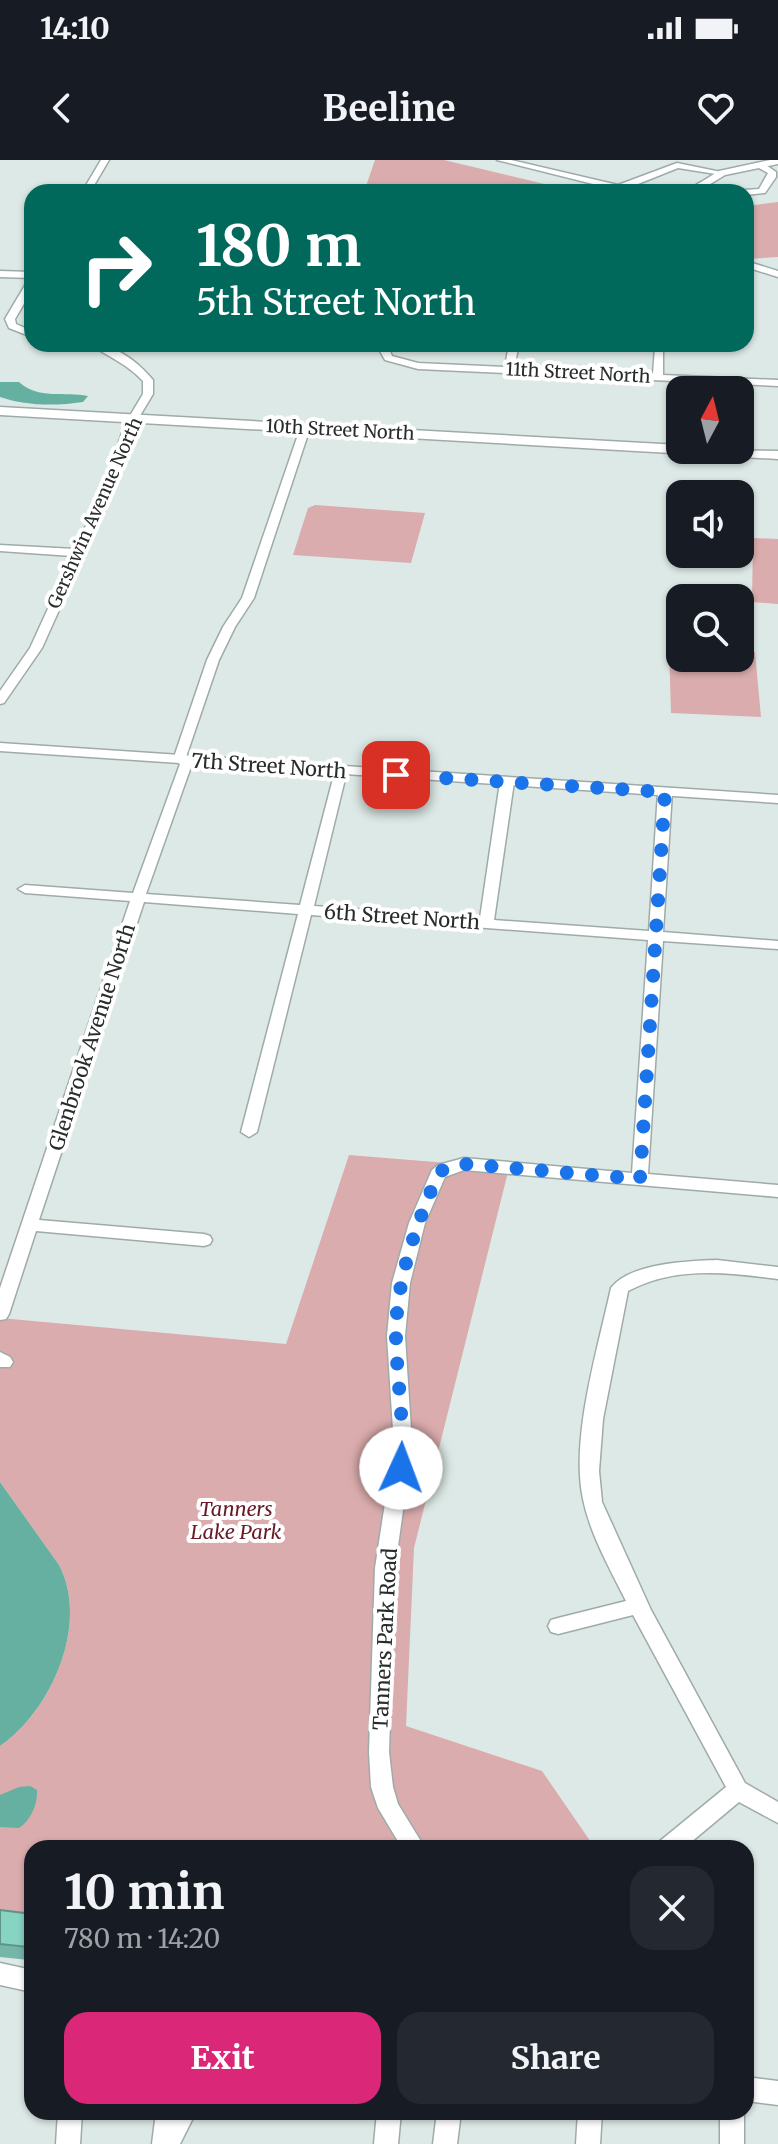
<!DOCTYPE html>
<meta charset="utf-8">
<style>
body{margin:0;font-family:Merriweather,serif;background:#242831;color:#f1f3f6;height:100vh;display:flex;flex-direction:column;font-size:30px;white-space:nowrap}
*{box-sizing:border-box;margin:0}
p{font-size:26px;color:#9ea1a6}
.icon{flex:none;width:44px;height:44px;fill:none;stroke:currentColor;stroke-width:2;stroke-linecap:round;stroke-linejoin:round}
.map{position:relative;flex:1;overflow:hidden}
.panel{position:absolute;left:24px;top:1680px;width:730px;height:280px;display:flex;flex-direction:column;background:#171b24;border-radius:24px;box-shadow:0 2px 6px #0004}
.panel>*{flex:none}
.hud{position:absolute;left:24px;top:24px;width:730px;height:168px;border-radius:24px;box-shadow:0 2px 6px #0004;background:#00695c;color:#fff;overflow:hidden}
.needle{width:52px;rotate:7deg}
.buttons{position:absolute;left:666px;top:216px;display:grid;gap:16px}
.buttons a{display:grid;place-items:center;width:88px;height:88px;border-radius:16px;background:#171b24;box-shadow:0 2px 6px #0004;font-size:40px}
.pin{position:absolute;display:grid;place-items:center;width:68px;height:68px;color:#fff;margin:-34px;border-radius:16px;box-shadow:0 4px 12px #0006}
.me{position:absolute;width:88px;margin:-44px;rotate:2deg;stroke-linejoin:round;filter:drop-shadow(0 0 6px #0008)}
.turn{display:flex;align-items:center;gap:28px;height:168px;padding:0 40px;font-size:36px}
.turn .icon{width:104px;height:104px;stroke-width:2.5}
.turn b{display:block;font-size:56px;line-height:68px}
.round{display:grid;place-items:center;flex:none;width:84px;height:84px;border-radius:24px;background:#242831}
.headline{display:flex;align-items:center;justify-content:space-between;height:136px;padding:0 40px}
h1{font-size:48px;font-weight:700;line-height:60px}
.action{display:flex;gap:16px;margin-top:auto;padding:16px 40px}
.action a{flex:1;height:92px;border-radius:24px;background:#db2777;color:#fff;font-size:32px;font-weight:700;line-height:92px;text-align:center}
.action a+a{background:#242831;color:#f1f3f6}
.status{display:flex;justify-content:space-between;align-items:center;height:56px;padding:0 40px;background:#171b24;direction:ltr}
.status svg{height:22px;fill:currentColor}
header{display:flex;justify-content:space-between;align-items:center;height:104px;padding:0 40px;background:#171b24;font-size:36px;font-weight:700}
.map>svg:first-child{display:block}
</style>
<div class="status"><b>14:10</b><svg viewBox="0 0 49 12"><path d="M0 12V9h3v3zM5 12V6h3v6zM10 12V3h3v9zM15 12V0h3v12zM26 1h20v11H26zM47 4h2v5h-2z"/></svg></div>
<header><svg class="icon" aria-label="back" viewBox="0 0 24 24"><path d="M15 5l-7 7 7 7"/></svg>Beeline<svg class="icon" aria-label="heart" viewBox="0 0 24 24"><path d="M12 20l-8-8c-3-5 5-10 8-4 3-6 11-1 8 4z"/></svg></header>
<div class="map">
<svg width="778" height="1984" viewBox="0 0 778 1984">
<rect width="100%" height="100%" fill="#dde9e6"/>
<path fill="#dbacad" d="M375,0H444L578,32H364Z
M778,42V97L746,99V46Z
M315,345L425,353L411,403L293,395L308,348Z
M753,378L778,379V444L752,442Z
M669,488L680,489V498H740V491L755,492L761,557L671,553Z
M349,995L509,1008L414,1388L406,1566L542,1611L595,1688H32V1760L0,1756V1586C51,1551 90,1464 59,1405L0,1322V1158L286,1184Z"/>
<path fill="#65b0a0" d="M0,222H19C38,240 65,231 88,236L83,242C56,246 26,246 0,237Z
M0,1322L59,1405C90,1464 51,1551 0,1586Z
M30,1626L37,1630C38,1644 30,1661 19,1668L0,1667V1635L19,1627Z"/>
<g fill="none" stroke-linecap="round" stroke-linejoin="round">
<g stroke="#9faba8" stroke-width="3">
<path id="minor" d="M101,0H109L90,32H82Z
M497,0H511L618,25L677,3L726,13L722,15L678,8L628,28L640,32H625Z
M757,3H763L776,12V17L765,33L746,35V32H723L695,26L699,23L744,30L759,29L768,13L757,7Z
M0,111L32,112V118L0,117Z
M32,119V130L15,159L16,164L32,171V177L9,168L5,159L27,122Z
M89,184C115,184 137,201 153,220V234L135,264L112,332L42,488L4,543L0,544V531L30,488L72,396L0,391V385L75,389L102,332L125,264L143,234V221C127,204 108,196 89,184Z
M382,184H392L390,191L392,196L418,203L505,207L509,184H519L514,208L653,214L655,187L651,184H663V215L778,220V226L418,209L385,200L380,191Z
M301,266L310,268L254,438L235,467L219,500L186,597L193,601L146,734L300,745L335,611L341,607L347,611L314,746L480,758L500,622L507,618L514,622L494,760L649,771L658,632L665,628L672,632L663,772L778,781V789L663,781L648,1014L778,1025V1037L464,1010L445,1017L425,1063L410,1123L405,1176L412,1285L395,1408L389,1592L393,1627L398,1644L425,1688H402L378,1648L371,1627L369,1592L375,1408L394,1285L387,1176L392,1123L409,1063L432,1010L438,1005L464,998L632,1013L648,780L311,755L257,972L249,977L241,972L298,754L144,742L39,1060L204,1074L210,1076L212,1080L210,1084L204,1086L36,1071L9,1154L6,1159L0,1160V1128L130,741L25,733L18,729L25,725L133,733L180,604L173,600L207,500L223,467L242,438Z
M717,1100L778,1107V1119C727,1112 674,1106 628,1131L603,1259L599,1311L602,1342L651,1450L745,1623L778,1642V1663L739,1642L684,1688H657L660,1681L726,1627L633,1455L558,1474L551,1472L548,1466L551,1460L558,1458L626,1441C610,1409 590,1374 583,1339C570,1279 598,1188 611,1128C630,1103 688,1101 717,1100Z
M0,1192L10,1197L13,1202L10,1207H0Z
M0,1803L32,1810V1832L0,1825Z
M746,1917L778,1921V1945L746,1941Z
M58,1952H82L80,1984H56Z
M156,1952H196L180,1984H152Z
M377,1952H401L398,1984H374Z
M437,1952H461L457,1984H433Z
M578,1952H602L600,1984H576Z
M720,1952H744V1984H720Z"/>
</g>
<g stroke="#9faba8" stroke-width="3">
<path id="tertiary" d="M770,0H778V4L725,15L697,32H685L719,11Z
M746,101L778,111V117L746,107Z
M0,583L778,635V643L0,591Z"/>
</g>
<g stroke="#9faba8" stroke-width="3">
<path id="secondary" d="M0,247L680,285V290L778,291V299L0,255Z"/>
</g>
<use href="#minor" fill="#fff" fill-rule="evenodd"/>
<use href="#tertiary" fill="#fff" fill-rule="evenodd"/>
<use href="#secondary" fill="#fff" fill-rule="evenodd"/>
</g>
<path fill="#75b6a8" d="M0,1750L32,1754V1808L29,1800L0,1797Z"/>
<path fill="#88d4c3" stroke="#5f9488" stroke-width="2" d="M0,1750L32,1754V1798L27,1793L29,1787L0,1784Z"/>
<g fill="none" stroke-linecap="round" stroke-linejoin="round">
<path stroke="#1a73e8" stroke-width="14" stroke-dasharray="0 25.2" d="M396,615L665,632L640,1019L464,1004L444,1009L438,1014C416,1066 395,1122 396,1179C397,1222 405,1265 401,1308"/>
</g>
<g text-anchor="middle" stroke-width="8" stroke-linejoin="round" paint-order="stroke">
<g font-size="18" fill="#282d2b" stroke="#fff">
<text transform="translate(578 213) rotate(3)" y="6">11th Street North</text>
<text transform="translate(340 270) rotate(3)" y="6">10th Street North</text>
<text transform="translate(95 353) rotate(-66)" y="6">Gershwin Avenue North</text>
</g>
<g font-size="20" fill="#282d2b" stroke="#fff">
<text transform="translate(269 606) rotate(4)" y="7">7th Street North</text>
<text transform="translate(402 757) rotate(4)" y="7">6th Street North</text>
<text transform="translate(92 877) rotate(-72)" y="7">Glenbrook Avenue North</text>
<text transform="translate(385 1479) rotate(-87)" y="7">Tanners Park Road</text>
</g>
<g font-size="20" font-style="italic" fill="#681b26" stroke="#fff">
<text x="236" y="1356">Tanners<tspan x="236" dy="23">Lake Park</tspan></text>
</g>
</g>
</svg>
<div class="buttons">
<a><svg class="needle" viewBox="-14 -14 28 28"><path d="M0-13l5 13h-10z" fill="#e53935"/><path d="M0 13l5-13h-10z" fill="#9ea1a6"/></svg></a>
<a><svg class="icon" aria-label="sound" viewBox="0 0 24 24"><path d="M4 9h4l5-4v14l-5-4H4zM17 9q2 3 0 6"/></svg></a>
<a><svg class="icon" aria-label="search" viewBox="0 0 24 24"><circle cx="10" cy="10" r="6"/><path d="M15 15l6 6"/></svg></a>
</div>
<div class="pin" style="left:396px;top:615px;background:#d93025"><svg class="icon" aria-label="arrive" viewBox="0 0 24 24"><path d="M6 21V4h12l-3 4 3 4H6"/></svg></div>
<svg class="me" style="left:401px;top:1308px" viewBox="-20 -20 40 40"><circle r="19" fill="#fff"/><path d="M0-13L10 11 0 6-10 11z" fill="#1a73e8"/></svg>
<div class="hud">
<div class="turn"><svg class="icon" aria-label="right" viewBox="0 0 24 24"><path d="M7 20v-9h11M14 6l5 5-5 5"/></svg><div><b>180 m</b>5th Street North</div></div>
</div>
<section class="panel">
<div class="headline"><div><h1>10 min</h1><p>780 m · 14:20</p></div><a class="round"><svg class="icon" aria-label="close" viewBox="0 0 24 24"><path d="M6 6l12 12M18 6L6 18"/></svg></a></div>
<div class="action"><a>Exit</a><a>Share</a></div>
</section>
</div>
